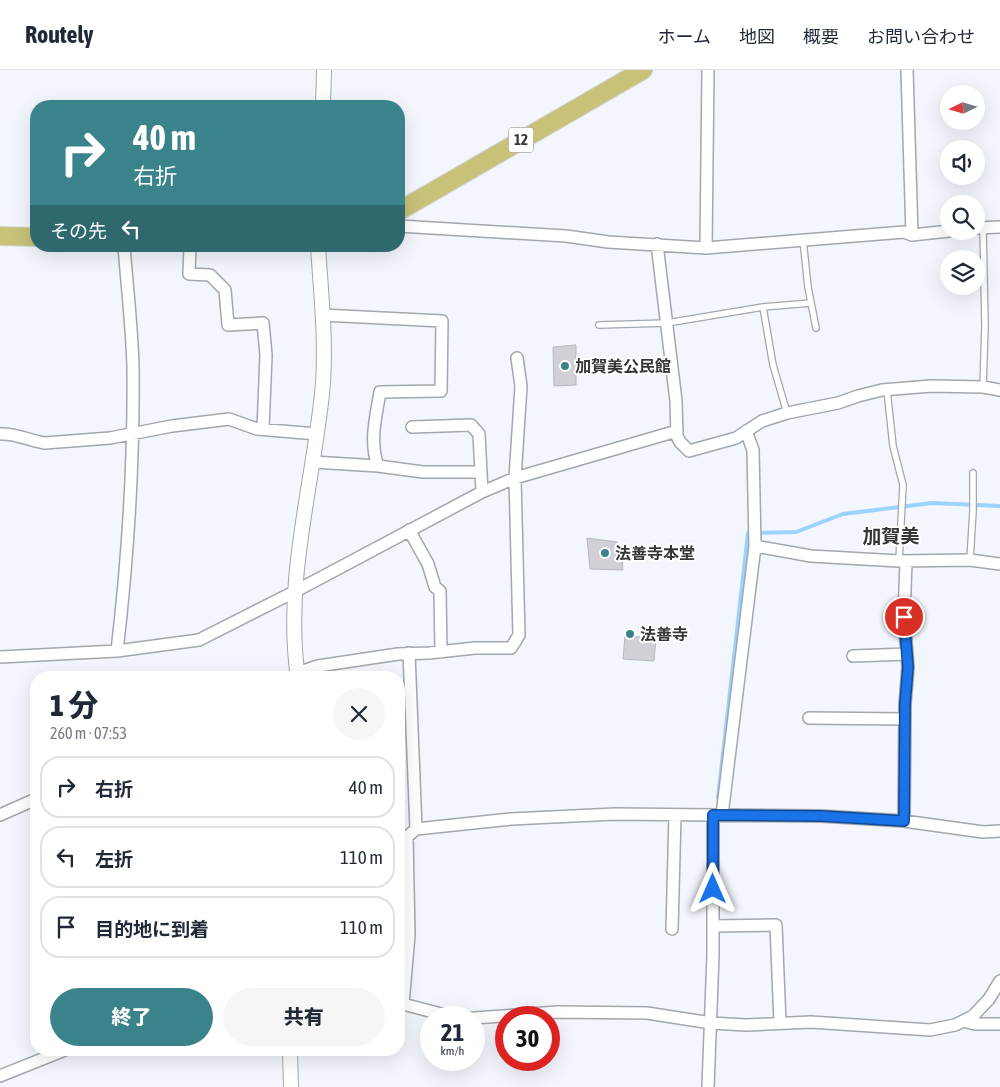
<!DOCTYPE html>
<html lang="ja">
<meta charset="utf-8">
<style>
body{margin:0;font-family:"Asap Condensed","Noto Sans JP",sans-serif;background:#f6f6f7;color:#1f2937;height:100vh;display:flex;flex-direction:column;font-size:19px;white-space:nowrap}
*{box-sizing:border-box;margin:0}
p{font-size:16px;color:#747a83}
.icon{flex:none;width:28px;height:28px;fill:none;stroke:currentColor;stroke-width:2;stroke-linecap:round;stroke-linejoin:round}
.map{position:relative;flex:1;overflow:hidden}
.drawer{position:absolute;left:30px;top:601px;width:375px;height:385px;display:flex;flex-direction:column;background:#fff;border-radius:20px;box-shadow:0 5px 20px #0002}
.drawer>*{flex:none}
.banner{position:absolute;left:30px;top:30px;width:375px;height:152px;border-radius:20px;box-shadow:0 5px 20px #0002;background:#3b838a;color:#fff;overflow:hidden}
.needle{width:32px;rotate:265deg}
.buttons{position:absolute;left:940px;top:15px;display:grid;gap:10px}
.buttons a{display:grid;place-items:center;width:45px;height:45px;border-radius:50%;background:#fff;box-shadow:0 5px 20px #0002;font-size:25px}
.speed{position:absolute;left:420px;top:936px;display:flex;gap:10px;font-size:25px;font-weight:700;text-align:center}
.speed>*{display:grid;place-content:center;width:65px;height:65px;border-radius:50%;background:#fff;box-shadow:0 5px 20px #0002;line-height:1}
.speed small{font-size:12px;font-weight:400}
.speed .limit{border:8px solid #d22;background:#fff;color:#111}
.pin{position:absolute;display:grid;place-items:center;width:42px;height:42px;color:#fff;margin:-21px;border:2px solid #fff;border-radius:50%;box-shadow:0 1px 5px #0007}
.me{position:absolute;width:55px;margin:-28px;rotate:0deg;stroke-linejoin:round;filter:drop-shadow(0 0 4px #0008)}
.turn{display:flex;align-items:center;gap:18px;height:105px;padding:0 20px;font-size:22px}
.turn .icon{width:65px;height:65px;stroke-width:2.5}
.turn b{display:block;font-size:35px;line-height:42px}
.then{display:flex;align-items:center;height:48px;padding:0 20px;background:#0003;gap:10px;font-size:19px}
.round{display:grid;place-items:center;flex:none;width:52px;height:52px;border-radius:26px;background:#f6f6f7}
.overview{display:flex;align-items:center;justify-content:space-between;height:85px;padding:0 20px}
h1{font-size:30px;font-weight:800;line-height:38px}
.action{display:flex;gap:10px;margin-top:auto;padding:10px 20px}
.action a{flex:1;height:58px;border-radius:30px;background:#3b838a;color:#fff;font-size:20px;font-weight:800;line-height:58px;text-align:center}
.action a+a{background:#f6f6f7;color:#1f2937}
ul{padding:0;list-style:none}
li{display:flex;align-items:center;gap:15px;height:62px;margin:0 10px 8px;padding:0 10px;border:2px solid #e0e1e3;border-radius:20px}
li div{flex:1}
li b{display:block;font-size:19px}
li em{font-style:normal}
header{display:flex;align-items:center;gap:30px;box-sizing:border-box;height:70px;padding:0 25px;background:#fff;border-bottom:1px solid #e0e1e3}
header strong{font-size:24px}
nav{display:flex;gap:28px;margin-inline-start:auto;font-size:18px}
.map>svg:first-child{display:block}
</style>
<header>
<strong>Routely</strong>
<nav><a>ホーム</a><a>地図</a><a>概要</a><a>お問い合わせ</a></nav>
</header>
<div class="map">
<svg width="1000" height="1017" viewBox="0 0 1000 1017">
<rect width="100%" height="100%" fill="#f3f7fd"/>
<g fill="none" stroke-linecap="round" stroke-linejoin="round">
<path stroke="#9cd2fe" stroke-width="4" d="M718,728L748,463L796,462L843,444L932,433L1000,436"/>
</g>
<path fill="#d1d0d6" stroke="#b9b7be" d="M576,275V315L554,316L553,277Z
M587,468L617,472L622,486L623,500L590,499Z
M625,566L656,568L654,591L623,589Z"/>
<g fill="none" stroke-linecap="round" stroke-linejoin="round">
<g stroke="#a2a7ac" stroke-width="8">
<path id="service" d="M983,157L985,256L983,317
M803,170L808,217L816,258
M763,237L773,295L787,343
M599,255L667,253L763,237L811,233
M887,320L893,376L903,415L899,491
M970,490L973,441V403"/>
</g>
<g stroke="#a2a7ac" stroke-width="14">
<path id="minor" d="M907,0L912,165
M399,156L566,166L608,172L706,178L904,162L912,165L949,161
M976,158L1000,157
M657,174L676,331L677,366L680,372L689,381L736,368L762,351L787,343L838,333L858,326L882,320L931,316L983,317L1000,320
M190,176L189,204L210,205L225,220L228,255L263,253L266,285L263,359
M706,178L708,0
M322,245L442,251L441,321L380,322C376,346 369,372 378,396L423,402H481
M412,357L471,355L479,364L482,422
M0,364C17,363 29,371 45,373L110,368L172,356L229,349L257,359L317,364
M313,392L378,396
M409,460L428,494L435,517L440,521L441,582
M755,476L811,486L899,491L970,490L1000,494
M117,581C128,487 134,392 133,297C132,257 127,216 124,176
M409,583L416,759
M853,586L907,584
M0,587L117,581L199,570L294,522L482,422L515,408L677,361
M297,603L318,596L398,584L429,583L475,578H511L519,565L515,408L521,316L517,288
M809,648L905,649
M0,745L36,729
M722,745L755,476L753,380L746,361
M904,751L905,634L908,597L904,547L906,491
M399,767H407L416,759L511,749L615,744L821,746L904,751L983,762L1000,761
M713,856L776,855L780,953
M672,859L675,745
M399,934H403L441,944L469,948
M403,934L409,865L407,767
M474,948L558,942L647,943L711,953L746,955L811,952L930,960L955,955L973,946L989,929L1000,911
M963,951L975,954H1000
M0,1006L65,980
M708,1017L713,885V745"/>
</g>
<g stroke="#a2a7ac" stroke-width="16">
<path id="tertiary" d="M323,36L324,0
M298,608C284,512 312,419 322,324C327,275 321,225 318,176
M290,980L291,1017"/>
</g>
<g stroke="#d3d3d3" stroke-width="20">
<path id="primary" d="M399,141L643,0
M0,166L36,167"/>
</g>
<use href="#service" stroke="#fff" stroke-width="5.5"/>
<use href="#minor" stroke="#fff" stroke-width="11"/>
<use href="#tertiary" stroke="#fff" stroke-width="14"/>
<use href="#primary" stroke="#c8c178" stroke-width="18"/>
</g>
<g fill="none" stroke-linecap="round" stroke-linejoin="round">
<g stroke="#114b97" stroke-width="12">
<path id="route" d="M713,819V745L821,746L904,751L905,634L908,597L904,547"/>
</g>
<use href="#route" stroke="#1a73e8" stroke-width="9"/>
</g>
<g fill="#3b838a" stroke="#fff" stroke-width="2">
<circle cx="565" cy="296" r="5"/>
<circle cx="605" cy="483" r="5"/>
<circle cx="630" cy="564" r="5"/>
</g>
<g text-anchor="middle" stroke-width="4" stroke-linejoin="round" paint-order="stroke">
<rect fill="#fff" stroke="#727374" stroke-width="1" x="508.5" y="57.5" width="25" height="25" rx="4"/>
<g font-size="15" font-weight="bold" fill="#353739">
<text x="521" y="75">12</text>
</g>
<g font-size="16" font-weight="bold" fill="#353739" stroke="#fff" text-anchor="start">
<text x="575" y="302">加賀美公民館</text>
<text x="615" y="489">法善寺本堂</text>
<text x="640" y="570">法善寺</text>
</g>
<g font-size="19" font-weight="bold" fill="#33373b" stroke="#fff">
<text x="891" y="473">加賀美</text>
</g>
</g>
</svg>
<div class="buttons">
<a><svg class="needle" viewBox="-14 -14 28 28"><path d="M0-13l5 13h-10z" fill="#e53935"/><path d="M0 13l5-13h-10z" fill="#747a83"/></svg></a>
<a><svg class="icon" aria-label="sound" viewBox="0 0 24 24"><path d="M4 9h4l5-4v14l-5-4H4zM17 9q2 3 0 6"/></svg></a>
<a><svg class="icon" aria-label="search" viewBox="0 0 24 24"><circle cx="10" cy="10" r="6"/><path d="M15 15l6 6"/></svg></a>
<a><svg class="icon" aria-label="layers" viewBox="0 0 24 24"><path d="M12 4l9 5-9 5-9-5zM3 14l9 5 9-5"/></svg></a>
</div>
<div class="speed"><div>21<small>km/h</small></div><div class="limit">30</div></div>
<div class="pin" style="left:904px;top:547px;background:#d93025"><svg class="icon" aria-label="arrive" viewBox="0 0 24 24"><path d="M6 21V4h12l-3 4 3 4H6"/></svg></div>
<svg class="me" style="left:713px;top:819px" viewBox="-20 -20 40 40"><path d="M0-17L14 15 0 8-14 15z" fill="#1a73e8" stroke="#fff" stroke-width="4"/></svg>
<div class="banner">
<div class="turn"><svg class="icon" aria-label="right" viewBox="0 0 24 24"><path d="M7 20v-9h11M14 6l5 5-5 5"/></svg><div><b>40 m</b>右折</div></div>
<div class="then">その先<svg class="icon" aria-label="left" viewBox="0 0 24 24"><path d="M17 20v-9H6M10 6l-5 5 5 5"/></svg></div>
</div>
<section class="drawer">
<div class="overview"><div><h1>1 分</h1><p>260 m · 07:53</p></div><a class="round"><svg class="icon" aria-label="close" viewBox="0 0 24 24"><path d="M6 6l12 12M18 6L6 18"/></svg></a></div>
<ul>
<li><svg class="icon" aria-label="right" viewBox="0 0 24 24"><path d="M7 20v-9h11M14 6l5 5-5 5"/></svg><div><b>右折</b></div><em>40 m</em></li>
<li><svg class="icon" aria-label="left" viewBox="0 0 24 24"><path d="M17 20v-9H6M10 6l-5 5 5 5"/></svg><div><b>左折</b></div><em>110 m</em></li>
<li><svg class="icon" aria-label="arrive" viewBox="0 0 24 24"><path d="M6 21V4h12l-3 4 3 4H6"/></svg><div><b>目的地に到着</b></div><em>110 m</em></li>
</ul>
<div class="action"><a>終了</a><a>共有</a></div>
</section>
</div>
